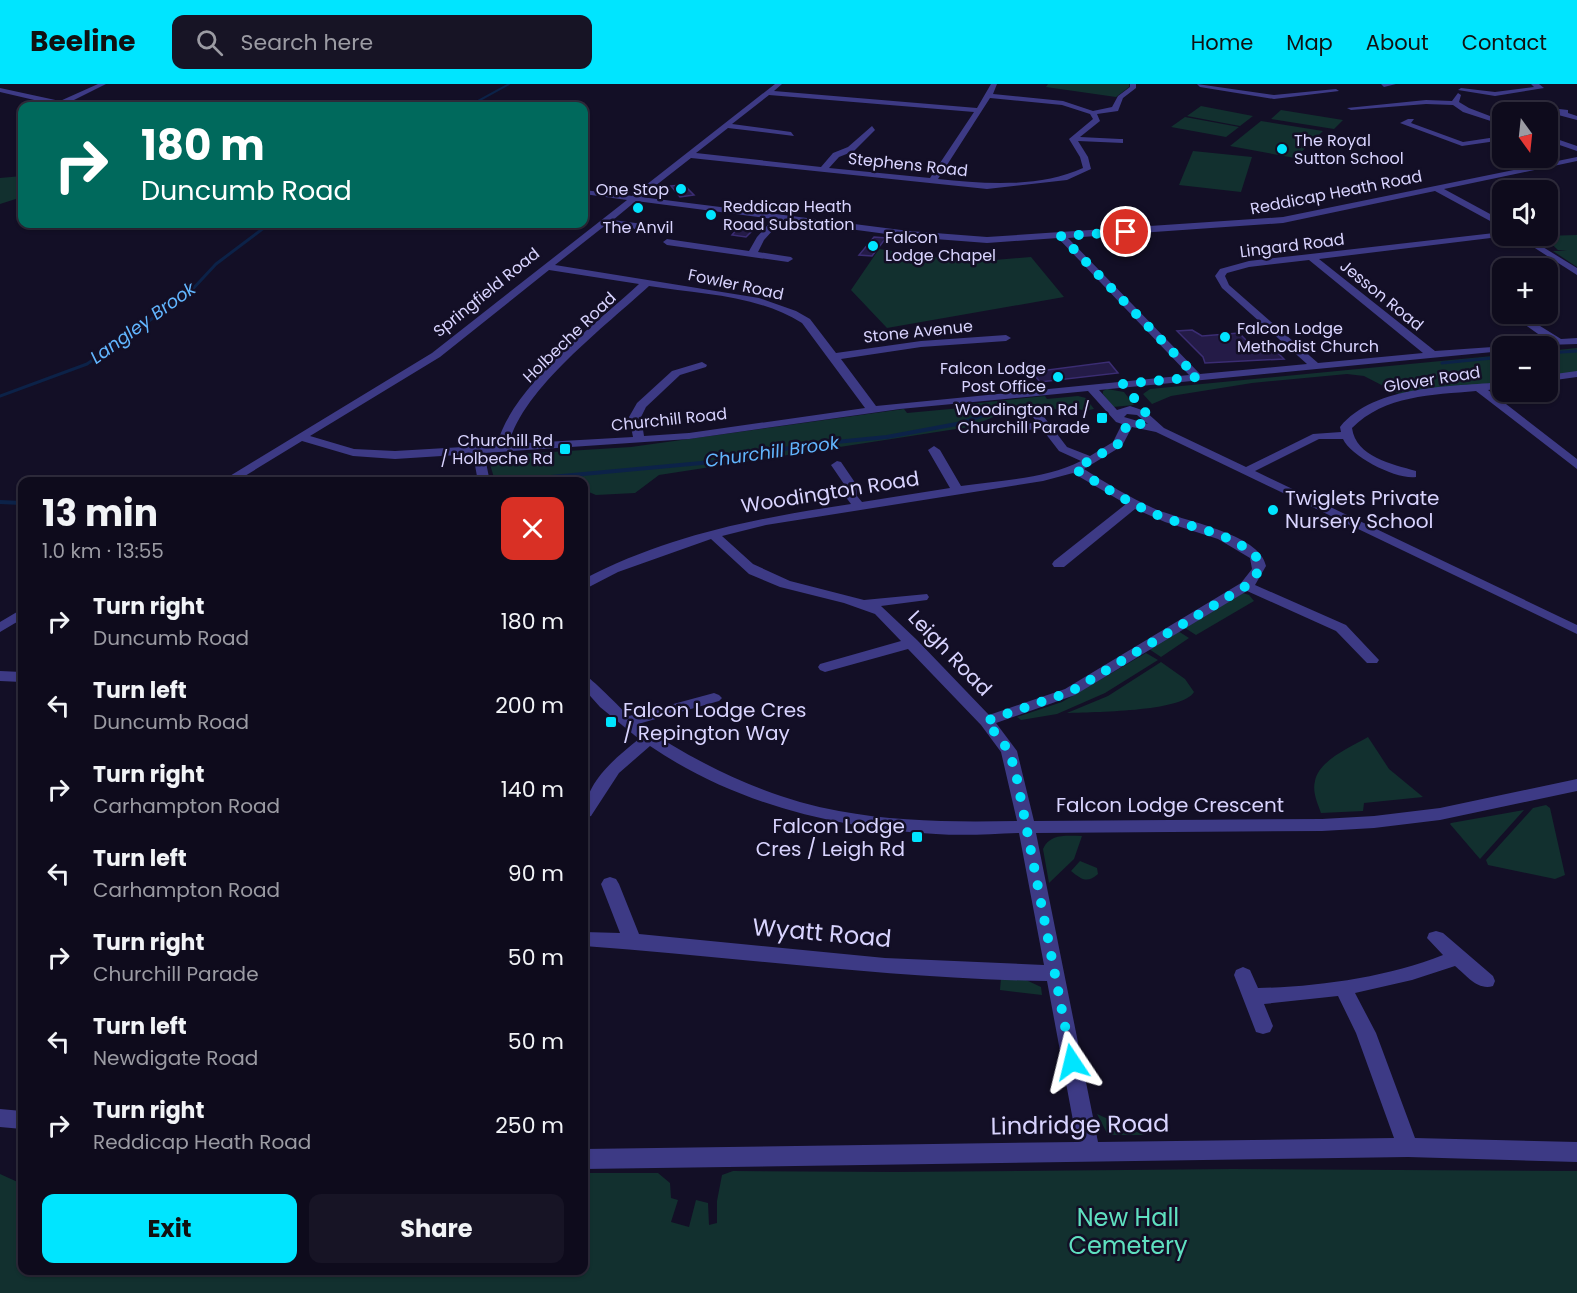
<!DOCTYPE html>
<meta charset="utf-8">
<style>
body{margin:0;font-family:Poppins,sans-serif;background:#171425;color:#f1f3f6;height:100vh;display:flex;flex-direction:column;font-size:22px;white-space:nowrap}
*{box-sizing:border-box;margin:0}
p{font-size:20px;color:#9b9ba3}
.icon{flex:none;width:33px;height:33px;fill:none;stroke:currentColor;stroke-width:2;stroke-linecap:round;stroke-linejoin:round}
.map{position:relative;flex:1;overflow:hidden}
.sheet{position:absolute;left:18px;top:393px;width:570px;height:798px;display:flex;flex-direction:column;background:#0e0b1c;border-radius:12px;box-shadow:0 2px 4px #0004,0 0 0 2px #2e2b3b}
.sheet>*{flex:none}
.guide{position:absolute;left:18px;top:18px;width:570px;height:126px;border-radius:12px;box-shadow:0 2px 4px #0004,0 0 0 2px #2e2b3b;background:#00695c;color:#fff;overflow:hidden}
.needle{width:39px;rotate:165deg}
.tools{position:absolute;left:1492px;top:18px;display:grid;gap:12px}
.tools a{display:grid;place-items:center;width:66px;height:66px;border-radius:12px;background:#0e0b1c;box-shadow:0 2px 4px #0004,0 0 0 2px #2e2b3b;font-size:30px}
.pin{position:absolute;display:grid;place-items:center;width:51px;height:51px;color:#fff;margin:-26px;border:3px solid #fff;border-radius:50%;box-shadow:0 2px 6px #0007}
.me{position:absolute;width:66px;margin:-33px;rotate:350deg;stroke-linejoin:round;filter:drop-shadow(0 0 4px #0008)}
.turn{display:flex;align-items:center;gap:21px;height:126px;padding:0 24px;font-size:27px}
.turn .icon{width:78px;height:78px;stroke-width:2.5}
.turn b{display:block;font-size:42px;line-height:51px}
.round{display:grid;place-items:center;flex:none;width:63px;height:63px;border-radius:12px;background:#171425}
.head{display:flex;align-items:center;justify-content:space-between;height:102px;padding:0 24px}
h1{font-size:36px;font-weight:700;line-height:45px}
.cta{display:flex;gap:12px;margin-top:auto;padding:12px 24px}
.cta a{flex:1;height:69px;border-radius:12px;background:#00e5ff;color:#111;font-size:24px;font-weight:700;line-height:69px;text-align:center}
.cta a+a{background:#171425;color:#f1f3f6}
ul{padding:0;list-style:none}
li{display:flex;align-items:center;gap:18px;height:84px;padding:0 24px}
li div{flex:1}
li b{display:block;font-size:22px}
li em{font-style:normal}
header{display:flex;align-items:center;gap:36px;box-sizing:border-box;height:84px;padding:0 30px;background:#00e5ff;color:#111}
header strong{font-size:28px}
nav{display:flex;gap:33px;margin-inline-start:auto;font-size:21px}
.search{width:420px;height:54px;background:#171425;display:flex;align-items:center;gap:15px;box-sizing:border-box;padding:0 21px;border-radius:12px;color:#9b9ba3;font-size:22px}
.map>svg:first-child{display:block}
</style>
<header>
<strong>Beeline</strong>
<div class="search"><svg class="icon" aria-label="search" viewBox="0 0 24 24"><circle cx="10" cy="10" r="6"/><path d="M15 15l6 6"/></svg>Search here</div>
<nav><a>Home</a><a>Map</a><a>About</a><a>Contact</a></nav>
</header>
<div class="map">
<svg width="1577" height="1209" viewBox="0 0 1577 1209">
<rect width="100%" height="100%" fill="#130f26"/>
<path fill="#12302f" d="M1048,0H1129V3L1116,13L1046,3Z
M1201,22L1253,32L1240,42L1187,32Z
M1281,26L1343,36L1334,45L1271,35Z
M1185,33L1239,43L1226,53L1171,43Z
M1261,37L1323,47L1295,74L1230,62Z
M1193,67L1252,73L1241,108L1179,101Z
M22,92V113L0,120V94Z
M1577,151V183L1553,167H1567L1558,166L1543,152Z
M879,165L971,178L1031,173L1064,213L887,244L851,206Z
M1577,264V289L1548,292V267Z
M1503,271V298L1399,310L1364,292L1347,290L1252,299L1171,312L1152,320L1143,310L1150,305Z
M1107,305L1124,308L1134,321L1113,323L1103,310V307Z
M1045,312L1047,315L1078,312L1090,315L1088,317L1094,325L1084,327L1074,323L996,332L969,343L659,391L635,409L596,411L584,406V398L495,397L489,377L496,372L502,371L631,363L904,325L907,329L961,324L960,321Z
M1243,509L1249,511L1254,517L1196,551L1185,544Z
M1178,547L1189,554L1161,573L1149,565Z
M1146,569L1158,576L1105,609L1057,630L1021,636L1017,633L1062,618Z
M1161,578L1185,595L1194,608C1183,628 1091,628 1067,629L1108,612Z
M1368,653L1389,685L1423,713L1364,719L1363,727L1321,729C1318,720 1312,708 1315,697C1319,676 1351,663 1368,653Z
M1546,721L1550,724L1565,791L1555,795L1488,781L1486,776L1533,724Z
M1524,726L1480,775L1450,740L1451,739Z
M1082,752L1074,775L1049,799L1043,765C1050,749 1067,752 1082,752Z
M1080,777L1097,784L1098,790C1087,800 1081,795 1071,787Z
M1001,894L1026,896L1041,903L1042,911L1000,906Z
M1097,1030L1144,1051H1108Z
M1233,1085L1577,1087V1209H0V1090L22,1100V1186H584V1089H658L670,1099L671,1114L678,1116L671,1138L689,1143L696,1116L708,1119L709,1141L717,1139V1117L722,1091L733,1087L895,1088Z"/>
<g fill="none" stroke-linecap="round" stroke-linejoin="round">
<path stroke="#0c2248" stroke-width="2" d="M469,22L509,0"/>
<path stroke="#0c2248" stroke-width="3" d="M1548,269L1577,267
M1442,279L1503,273
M0,312L87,280L189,209L216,180L269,140"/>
<path stroke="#0c2248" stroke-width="4" d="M458,398L468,395
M496,398L723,377L805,361L887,353L962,339L989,329L1046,322
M0,418L22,419"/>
</g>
<path fill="#241b47" stroke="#3b2d73" stroke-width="1.5" d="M684,101L694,111L680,113L671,102Z
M743,138L759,140L746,153L732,151Z
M874,153L886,154L872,172L859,171Z
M1192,246L1202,252L1239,249L1256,266L1273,264L1284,275L1205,279L1203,273L1177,247Z
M1109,278L1118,289L1040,298L1032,288Z"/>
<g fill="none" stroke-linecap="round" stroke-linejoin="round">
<path fill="#3d3a85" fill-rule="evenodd" d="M98,0H106L68,19L75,22H60L0,8V4L60,17Z
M775,0H782L774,7L977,24L991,0H997L993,10L1063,17L1093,27L1112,23L1118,12L1130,3V0H1136V4L1123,14L1118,27L1097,30L1100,37L1080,53L1120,55H1123V59L1078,57L1088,73L1091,85L1067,96L987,105L691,74L641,113L909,147L987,153L1283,133L1577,73V77L1444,105L1503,137V144L1435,107L1283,139L1068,154L1200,290L1307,280L1222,204L1215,192L1220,185L1249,177L1503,148V152H1507L1319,175L1435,267L1507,262H1503V267L1099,306L1117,326L1130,322L1145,327L1164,344L1246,383L1313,350L1341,348L1340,343C1375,300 1452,303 1503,298V304L1488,306L1577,375V385L1476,307C1432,311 1385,311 1352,344C1356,373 1392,380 1416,387V393C1397,396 1351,373 1343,355H1319L1255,387L1577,541V550L1156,348L1132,343L1122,362L1084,385C1106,399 1129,413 1153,424C1181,437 1260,449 1266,482L1255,501L1346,541L1379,576L1377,579H1367L1336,547L1247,507L1075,611L996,639L1017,667L1034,737L1322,735L1374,732L1440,724L1577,695V707L1440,736L1374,744L1322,747L1036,749L1098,1058L1394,1054L1356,949L1338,912L1264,920L1273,942L1270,948L1263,950L1256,948L1234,891L1236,886L1243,883L1250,886L1258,904C1317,903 1388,893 1443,871L1427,854L1429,849L1436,847L1443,849L1493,892L1495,897L1493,902C1478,907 1466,891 1455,882L1412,896L1355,909L1376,949L1415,1054L1577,1058V1078L1408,1073L584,1085V1065L1077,1058L1047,897C892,895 738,873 584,862V848L620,849L601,800L604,795L610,793L616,795L619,800L639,850L885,874L1044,881L1019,749C992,750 964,752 936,750C836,744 735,720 650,662L619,689L591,732L584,734C584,699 614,675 639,655L600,623L584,605V591C591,593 620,624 629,632L714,609L719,611L722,614L719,617L638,640C699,680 766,714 839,727C897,738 957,738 1017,737L1001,668L981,641L908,565L825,588L820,586L818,583L820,580L901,557L875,530L844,519L780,503L749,490L711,455L618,488L589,503L584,504V495C668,451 757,434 851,420L845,412L844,400L831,381L837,377L841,378L856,400L857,412L862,418L950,404L928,366L934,362L940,366L961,402C1000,396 1046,395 1081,377L1059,367L1042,345L1025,346L1019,343L1021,341L1037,338L1031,331L1037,328L1041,329L1067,363L1090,372L1113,358L1122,340L1116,338L1088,307L900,325L689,355L484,369L490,398H478L473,370L395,375L353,372L302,357L235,398H220L432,269L627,116L584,110V106L632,112ZM769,11L974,28L930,94L829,84L839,73L854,67L875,46L872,42L848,63L833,69L821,83L696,69L728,44L794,52L791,48L732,40ZM990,14L1062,21L1090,30L1093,35L1069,55L1080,73L1083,84C1039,104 985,100 938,95ZM636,117L773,135L757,153L749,167L667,155L663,158L667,161L788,178L793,175L791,173L758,168L764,156L782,136L909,153L987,159L1058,154L1189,291L876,322L841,275L921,263L1006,257L1011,254L1006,251L921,257L836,269L810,235L796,227L759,214L555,181L607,140L633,144L637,147L643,144V140L613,136ZM1309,176L1423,269L1318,279L1229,201L1225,192L1227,189L1249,183ZM549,186L639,200C595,241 511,303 497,361L395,367L354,365L310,352L440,273ZM649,202C700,210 758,211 802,239L865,324L689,349L644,352L641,333L646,323L680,291L706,283L707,281L702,278L672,287L637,319L629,333L633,353L509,360C522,305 607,241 649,202ZM1127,330L1137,331L1148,340L1124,333ZM1073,389L1126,420L1054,477L1052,480L1054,483H1064L1135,425L1165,438L1218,455L1250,474L1252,485L1241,499L1065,605L989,631L917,556L881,522L927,516L929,513L927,510L864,516L790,497L753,480L722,452L766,441L1043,397Z
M1197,0L1274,11L1336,5L1339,7L1274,15L1200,3Z
M1381,0H1396L1384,3Z
M1531,0H1539L1544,4L1495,12L1458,6L1461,4L1495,8L1534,3Z
M1458,9L1461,11L1459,18L1469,24L1503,37V41L1463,28L1453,21L1426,20L1351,26L1347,24L1426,16L1452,17Z
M1550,24L1568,26V29L1577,32V36L1547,28Z
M1408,35H1414L1411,39L1463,58L1503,52V56L1462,62L1400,39Z
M1548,52L1577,62V67L1548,57Z
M1516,152H1525L1577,184V191Z
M1496,214L1503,217V224L1491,217Z
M1510,230H1521L1561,255L1577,254V260L1518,262L1523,259L1548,257Z
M1577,287V293L1548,297V291Z
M22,525V535L0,548V538Z
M0,587L22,588V598L0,597Z
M0,1025L22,1027V1045L0,1043Z"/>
</g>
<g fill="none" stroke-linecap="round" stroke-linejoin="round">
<path stroke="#00e5ff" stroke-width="10" stroke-dasharray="0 18" d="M1072,978L1016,690L1009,667L986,637L1070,608L1246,502C1252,495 1261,488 1259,479C1256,467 1240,461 1231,456C1209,445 1183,441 1160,432C1130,420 1103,402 1075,385L1118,360L1128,339L1142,340L1148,336L1149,333L1123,300L1197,293L1061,152L1126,148"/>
</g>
<g fill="#00e5ff" stroke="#130f26" stroke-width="2">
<circle cx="1282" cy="65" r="6"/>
<circle cx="681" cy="105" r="6"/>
<circle cx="638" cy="124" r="6"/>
<circle cx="711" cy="131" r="6"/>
<circle cx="873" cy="162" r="6"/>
<circle cx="1225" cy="253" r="6"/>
<circle cx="1058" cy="293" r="6"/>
<rect x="1096" y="328" width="12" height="12" rx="3"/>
<rect x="559" y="359" width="12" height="12" rx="3"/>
<circle cx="1273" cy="426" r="6"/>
<rect x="605" y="632" width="12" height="12" rx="3"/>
<rect x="911" y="747" width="12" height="12" rx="3"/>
</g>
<g text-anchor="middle" stroke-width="5" stroke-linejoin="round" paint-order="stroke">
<g font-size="16" fill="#d9d4ff" stroke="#130f26" text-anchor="start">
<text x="1294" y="62">The Royal<tspan x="1294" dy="18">Sutton School</tspan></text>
<text x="669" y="111" text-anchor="end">One Stop</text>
<text x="723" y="128">Reddicap Heath<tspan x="723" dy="18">Road Substation</tspan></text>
<text x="638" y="149" text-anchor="middle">The Anvil</text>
<text x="885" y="159">Falcon<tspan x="885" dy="18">Lodge Chapel</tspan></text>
<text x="1237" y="250">Falcon Lodge<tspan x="1237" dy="18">Methodist Church</tspan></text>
<text x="1046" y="290" text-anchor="end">Falcon Lodge<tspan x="1046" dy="18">Post Office</tspan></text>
<text x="1090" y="331" text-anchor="end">Woodington Rd /<tspan x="1090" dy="18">Churchill Parade</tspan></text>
<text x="553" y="362" text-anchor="end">Churchill Rd<tspan x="553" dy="18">/ Holbeche Rd</tspan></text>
</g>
<g font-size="16" fill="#d9d4ff" stroke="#130f26">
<text transform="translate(908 80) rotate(6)" y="6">Stephens Road</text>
<text transform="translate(1336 108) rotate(-11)" y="6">Reddicap Heath Road</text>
<text transform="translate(1292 161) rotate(-7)" y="6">Lingard Road</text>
<text transform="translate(736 200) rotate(12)" y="6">Fowler Road</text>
<text transform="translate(486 208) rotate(-39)" y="6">Springfield Road</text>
<text transform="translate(1382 211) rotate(39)" y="6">Jesson Road</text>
<text transform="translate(918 247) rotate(-6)" y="6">Stone Avenue</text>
<text transform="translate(569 253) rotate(-44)" y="6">Holbeche Road</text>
<text transform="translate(1432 295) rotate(-9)" y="6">Glover Road</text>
<text transform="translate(669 335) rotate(-6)" y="6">Churchill Road</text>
</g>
<g font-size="18" font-style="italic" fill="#62b6ff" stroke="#130f26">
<text transform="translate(143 239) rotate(-36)" y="6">Langley Brook</text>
<text transform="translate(772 368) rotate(-8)" y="6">Churchill Brook</text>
</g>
<g font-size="20" fill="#d9d4ff" stroke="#130f26">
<text transform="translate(830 408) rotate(-9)" y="7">Woodington Road</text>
<text transform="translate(950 569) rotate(46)" y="7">Leigh Road</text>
<text x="1170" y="728">Falcon Lodge Crescent</text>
</g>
<g font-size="20" fill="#d9d4ff" stroke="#130f26" text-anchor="start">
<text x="1285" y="421">Twiglets Private<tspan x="1285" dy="23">Nursery School</tspan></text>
<text x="623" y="633">Falcon Lodge Cres<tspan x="623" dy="23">/ Repington Way</tspan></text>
<text x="905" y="749" text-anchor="end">Falcon Lodge<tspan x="905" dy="23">Cres / Leigh Rd</tspan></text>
</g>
<g font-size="24" fill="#d9d4ff" stroke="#130f26">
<text transform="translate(822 849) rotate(5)" y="8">Wyatt Road</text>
<text transform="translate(1080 1041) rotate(-1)" y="8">Lindridge Road</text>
</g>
<g font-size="24" fill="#5fe0c0" stroke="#130f26">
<text x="1128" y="1142">New Hall<tspan x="1128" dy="28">Cemetery</tspan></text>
</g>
</g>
</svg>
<div class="tools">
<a><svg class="needle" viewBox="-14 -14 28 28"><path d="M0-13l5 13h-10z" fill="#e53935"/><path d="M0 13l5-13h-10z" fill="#9b9ba3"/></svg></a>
<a><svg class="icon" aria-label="sound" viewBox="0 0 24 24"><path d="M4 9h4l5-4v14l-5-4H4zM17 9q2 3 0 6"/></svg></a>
<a>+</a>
<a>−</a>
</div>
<div class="pin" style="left:1126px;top:148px;background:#d93025"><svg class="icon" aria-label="arrive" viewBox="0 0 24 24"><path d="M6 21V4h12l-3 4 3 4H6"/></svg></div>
<svg class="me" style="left:1072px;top:978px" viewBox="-20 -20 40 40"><path d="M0-17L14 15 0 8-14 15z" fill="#00e5ff" stroke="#fff" stroke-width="4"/></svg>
<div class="guide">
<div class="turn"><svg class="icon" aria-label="right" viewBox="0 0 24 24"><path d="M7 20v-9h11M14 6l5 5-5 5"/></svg><div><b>180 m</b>Duncumb Road</div></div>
</div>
<section class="sheet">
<div class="head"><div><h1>13 min</h1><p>1.0 km · 13:55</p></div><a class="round" style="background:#d93025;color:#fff"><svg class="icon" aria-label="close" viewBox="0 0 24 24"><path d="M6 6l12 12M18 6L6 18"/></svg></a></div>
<ul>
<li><svg class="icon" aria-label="right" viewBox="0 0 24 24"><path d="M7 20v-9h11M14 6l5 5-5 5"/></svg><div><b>Turn right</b><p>Duncumb Road</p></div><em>180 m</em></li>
<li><svg class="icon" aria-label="left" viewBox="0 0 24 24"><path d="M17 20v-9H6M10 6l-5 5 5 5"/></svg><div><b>Turn left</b><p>Duncumb Road</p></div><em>200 m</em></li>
<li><svg class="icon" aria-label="right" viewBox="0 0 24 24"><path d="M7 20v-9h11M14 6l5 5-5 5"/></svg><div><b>Turn right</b><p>Carhampton Road</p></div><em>140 m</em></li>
<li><svg class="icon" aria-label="left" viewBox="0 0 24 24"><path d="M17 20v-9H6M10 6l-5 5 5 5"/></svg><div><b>Turn left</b><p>Carhampton Road</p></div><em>90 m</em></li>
<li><svg class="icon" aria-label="right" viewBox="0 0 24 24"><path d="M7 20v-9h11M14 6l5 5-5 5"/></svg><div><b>Turn right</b><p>Churchill Parade</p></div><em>50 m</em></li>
<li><svg class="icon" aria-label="left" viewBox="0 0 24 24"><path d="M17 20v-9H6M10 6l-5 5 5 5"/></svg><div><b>Turn left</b><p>Newdigate Road</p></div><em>50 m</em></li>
<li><svg class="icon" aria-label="right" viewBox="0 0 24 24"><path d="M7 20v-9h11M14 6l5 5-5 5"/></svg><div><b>Turn right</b><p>Reddicap Heath Road</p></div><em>250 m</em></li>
</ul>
<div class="cta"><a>Exit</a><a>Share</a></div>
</section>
</div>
